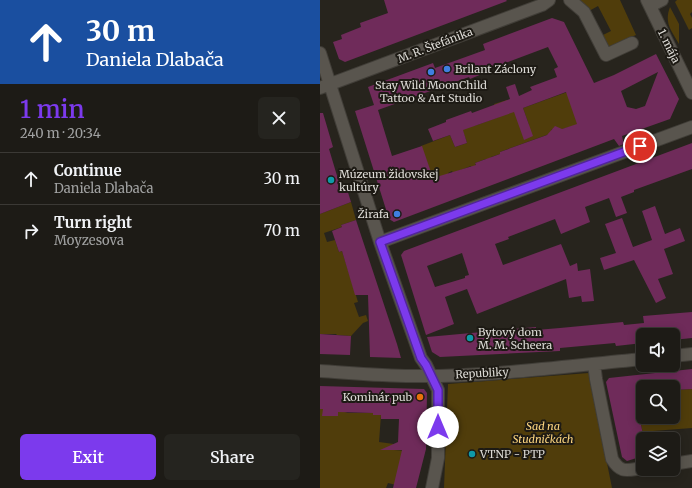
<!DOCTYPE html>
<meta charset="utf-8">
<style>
body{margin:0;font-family:Merriweather,serif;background:#25241f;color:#f1f3f6;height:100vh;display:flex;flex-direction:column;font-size:15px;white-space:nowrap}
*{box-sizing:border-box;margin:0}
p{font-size:13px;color:#a0a1a1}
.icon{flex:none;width:22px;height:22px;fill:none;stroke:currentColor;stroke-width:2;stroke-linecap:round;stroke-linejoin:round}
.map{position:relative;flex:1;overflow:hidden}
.sheet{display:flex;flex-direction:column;background:#1d1b16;width:320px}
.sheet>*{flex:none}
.top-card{background:#1a4fa0;color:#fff;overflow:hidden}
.controls{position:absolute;left:316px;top:328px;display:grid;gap:8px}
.controls a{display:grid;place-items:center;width:44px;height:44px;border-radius:6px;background:#1d1b16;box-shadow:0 2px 10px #0003,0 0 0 1px #3b3935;font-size:20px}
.pin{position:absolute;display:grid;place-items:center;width:34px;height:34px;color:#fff;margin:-17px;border:2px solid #fff;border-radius:50%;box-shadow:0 1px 4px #0007}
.me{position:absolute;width:44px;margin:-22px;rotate:0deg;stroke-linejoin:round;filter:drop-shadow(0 0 3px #0008)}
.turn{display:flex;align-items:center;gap:14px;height:84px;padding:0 20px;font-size:18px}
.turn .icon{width:52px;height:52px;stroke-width:2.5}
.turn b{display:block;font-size:28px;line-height:34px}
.round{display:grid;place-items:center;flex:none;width:42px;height:42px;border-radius:6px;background:#25241f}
.summary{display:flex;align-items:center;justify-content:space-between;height:68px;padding:0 20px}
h1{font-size:24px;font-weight:600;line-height:30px;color:#7c3aed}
.action{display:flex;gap:8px;margin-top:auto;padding:8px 20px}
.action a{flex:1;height:46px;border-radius:6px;background:#7c3aed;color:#fff;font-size:16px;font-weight:600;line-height:46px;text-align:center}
.action a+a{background:#25241f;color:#f1f3f6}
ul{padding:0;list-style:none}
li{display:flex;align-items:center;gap:12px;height:52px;padding:0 20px;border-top:1px solid #3b3935}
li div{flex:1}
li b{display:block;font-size:15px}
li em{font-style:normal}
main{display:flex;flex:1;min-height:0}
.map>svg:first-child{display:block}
</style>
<main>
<section class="sheet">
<div class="top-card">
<div class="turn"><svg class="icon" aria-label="ahead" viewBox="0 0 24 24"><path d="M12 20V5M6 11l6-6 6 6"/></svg><div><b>30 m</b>Daniela Dlabača</div></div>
</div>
<div class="summary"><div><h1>1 min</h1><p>240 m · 20:34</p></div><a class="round"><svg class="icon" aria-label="close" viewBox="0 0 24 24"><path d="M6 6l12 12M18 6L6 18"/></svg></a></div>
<ul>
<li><svg class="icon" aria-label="ahead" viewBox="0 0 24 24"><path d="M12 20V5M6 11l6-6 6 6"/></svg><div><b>Continue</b><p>Daniela Dlabača</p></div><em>30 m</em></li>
<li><svg class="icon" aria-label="right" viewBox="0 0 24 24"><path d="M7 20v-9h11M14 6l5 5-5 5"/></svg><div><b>Turn right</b><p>Moyzesova</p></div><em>70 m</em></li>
</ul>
<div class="action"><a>Exit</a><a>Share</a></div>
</section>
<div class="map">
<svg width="372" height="488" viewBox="0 0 372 488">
<rect width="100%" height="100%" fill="#27241d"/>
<path fill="#503d0b" d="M260,0H300L316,35L288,47L283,35L291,31L278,6L269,11Z
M357,0H372V12L370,14L372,18V28L369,30L355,2Z
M350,7L359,24V44C351,30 344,23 350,7Z
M250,91L264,123L239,130L236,127L231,130L232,133L180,152V154L171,157L168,164L166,159L155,163L158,172L152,169L151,166L133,173L132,171L128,173L131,182L103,188L109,168L101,146L130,135L135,147L147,143L142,128L157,125L179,117L174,104L187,100L191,112L194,111L209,125L203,108Z
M31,202L36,220L21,225L22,227L4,233L7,242L15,240L19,252L22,251L38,302L34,303L39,317L46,315L48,321L43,323L31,336L17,335L16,334H0V214Z
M269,373L292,488H124L128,384Z
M372,389V428L333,431V433L323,434L319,415L312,398L323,397V417H353V390Z
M0,409H3V416H18V410L28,413H53V415H61L59,442L74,444V450L87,451L80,486L68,483L66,488H0Z"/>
<path fill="#6f2b5a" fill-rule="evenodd" d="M64,0H186L187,1L25,62L19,59L13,42L22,39L21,35L41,27L40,23L68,13Z
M232,18L244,22L274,83L294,75L336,54L359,99L350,119L302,136L304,144L299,146L294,139L74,222L69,219L35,111L54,105L48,87L113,63L115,68L165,50L163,44ZM228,47L238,67L234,69L237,77L210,87L212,90L199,96L195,84L186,87L190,99L152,113L151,111L126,120V122L108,129L113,141L130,135L135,147L147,143L143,130L194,112L204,140L213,136L203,108L246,92L257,124L242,129L235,126L227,135L180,152V154L155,163L156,165L113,178L102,146L72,156L58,110L149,77L150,79L162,74L168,72L167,70ZM338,72L325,106L316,109L307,107L301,91Z
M0,113H3L13,147L9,149L21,189L26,186L31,202L0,214Z
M372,143V169L314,190V192L301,197L307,213L296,217L289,198L265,207L270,222L241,234L235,219L188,237L189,239L175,244L183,265L241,244L250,266L257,263L258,271L270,269L274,301L262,302L261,296L249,298L246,279L157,314L147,289L125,297L134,324L106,335L81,255L84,251ZM142,253L149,275L145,276V278L115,287L107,266Z
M335,206L345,234L360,228L365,241L344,249L353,274L338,279L346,298L336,303L314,260L284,270L280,258L296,253L285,224L302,218L313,247L332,240L322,211Z
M36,220L77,344L81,358L50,357L48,295H35L22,251L19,252L12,231L22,227L21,225Z
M372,312V338L353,340V335H323V343L296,346L295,343L240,348V351L120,357L112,352L107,337L216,327V330L240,328L303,322L304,325L324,323L323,316Z
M0,334L31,336L30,355L0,354Z
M372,369V389L353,390V387H323V397L315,398L323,434V456L307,461L302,457L286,382L289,378Z
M0,386L104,389L107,393L106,449L96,488H73L82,450H60L78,442L79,419H61V415H53V413L18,412V416H2L3,409H0Z"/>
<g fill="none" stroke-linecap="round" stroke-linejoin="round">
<g stroke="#413e38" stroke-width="14">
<path id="street" d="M250,0L264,12L286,55L312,43
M327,0L372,93
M330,6L342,0
M0,53L60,242L101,358L106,365L118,390V458L112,488
M0,88L222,5L229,0
M60,242L372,127
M353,356L372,354
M274,364L276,379L292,459C301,474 307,470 323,468
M0,371C30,373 61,376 92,376C169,377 246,366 323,359
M353,464L372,461"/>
</g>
<use href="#street" stroke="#59554e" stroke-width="12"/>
</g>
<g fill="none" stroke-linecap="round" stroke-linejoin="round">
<g stroke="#51269a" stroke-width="10">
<path id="route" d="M118,427V390L106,365L101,358L60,242L320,146"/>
</g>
<use href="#route" stroke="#7c3aed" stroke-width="7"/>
</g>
<g fill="#3f7fe0" stroke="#1d1a14" stroke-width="1.5">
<circle cx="127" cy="69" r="4"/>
<circle cx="111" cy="72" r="4"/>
<circle cx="77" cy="214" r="4"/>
</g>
<g fill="#0f9aa8" stroke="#1d1a14" stroke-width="1.5">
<circle cx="11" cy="180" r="4"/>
<circle cx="150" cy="338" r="4"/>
<circle cx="152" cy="454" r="4"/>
</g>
<circle fill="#e8710a" stroke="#1d1a14" stroke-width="1.5" cx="100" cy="397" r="4"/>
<g text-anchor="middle" stroke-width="4" stroke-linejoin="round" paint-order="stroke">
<g font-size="11" fill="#dcdad5" stroke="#1d1a14">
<text transform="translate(115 45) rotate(-21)" y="4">M. R. Štefánika</text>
<text transform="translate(349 46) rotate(64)" y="4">1. mája</text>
<text transform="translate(162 373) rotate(-3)" y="4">Republiky</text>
</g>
<g font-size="11" fill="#dcdad5" stroke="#1d1a14" text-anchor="start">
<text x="135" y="73">Brilant Záclony</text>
<text x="111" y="89" text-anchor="middle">Stay Wild MoonChild<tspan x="111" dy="13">Tattoo &amp; Art Studio</tspan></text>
<text x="19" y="178">Múzeum židovskej<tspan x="19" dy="13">kultúry</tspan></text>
<text x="69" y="218" text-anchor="end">Žirafa</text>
<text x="158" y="336">Bytový dom<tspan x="158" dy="13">M. M. Scheera</tspan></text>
<text x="92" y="401" text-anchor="end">Kominár pub</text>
<text x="160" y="458">VTNP - PTP</text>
</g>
<g font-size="11" font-style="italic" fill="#fcd57f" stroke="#1d1a14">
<text x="223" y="430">Sad na<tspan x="223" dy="13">Studničkách</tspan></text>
</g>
</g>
</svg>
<div class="controls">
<a><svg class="icon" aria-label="sound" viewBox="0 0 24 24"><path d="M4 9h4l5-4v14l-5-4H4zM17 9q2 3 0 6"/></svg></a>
<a><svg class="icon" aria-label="search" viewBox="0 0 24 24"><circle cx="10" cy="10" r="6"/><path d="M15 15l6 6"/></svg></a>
<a><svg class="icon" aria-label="layers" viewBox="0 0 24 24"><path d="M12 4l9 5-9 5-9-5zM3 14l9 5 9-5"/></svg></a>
</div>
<div class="pin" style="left:320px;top:146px;background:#d93025"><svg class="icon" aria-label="arrive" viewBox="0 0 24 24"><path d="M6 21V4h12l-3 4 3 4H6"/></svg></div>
<svg class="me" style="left:118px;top:427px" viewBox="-20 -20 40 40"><circle r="19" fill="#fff"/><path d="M0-13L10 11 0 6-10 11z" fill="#7c3aed"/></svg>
</div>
</main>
